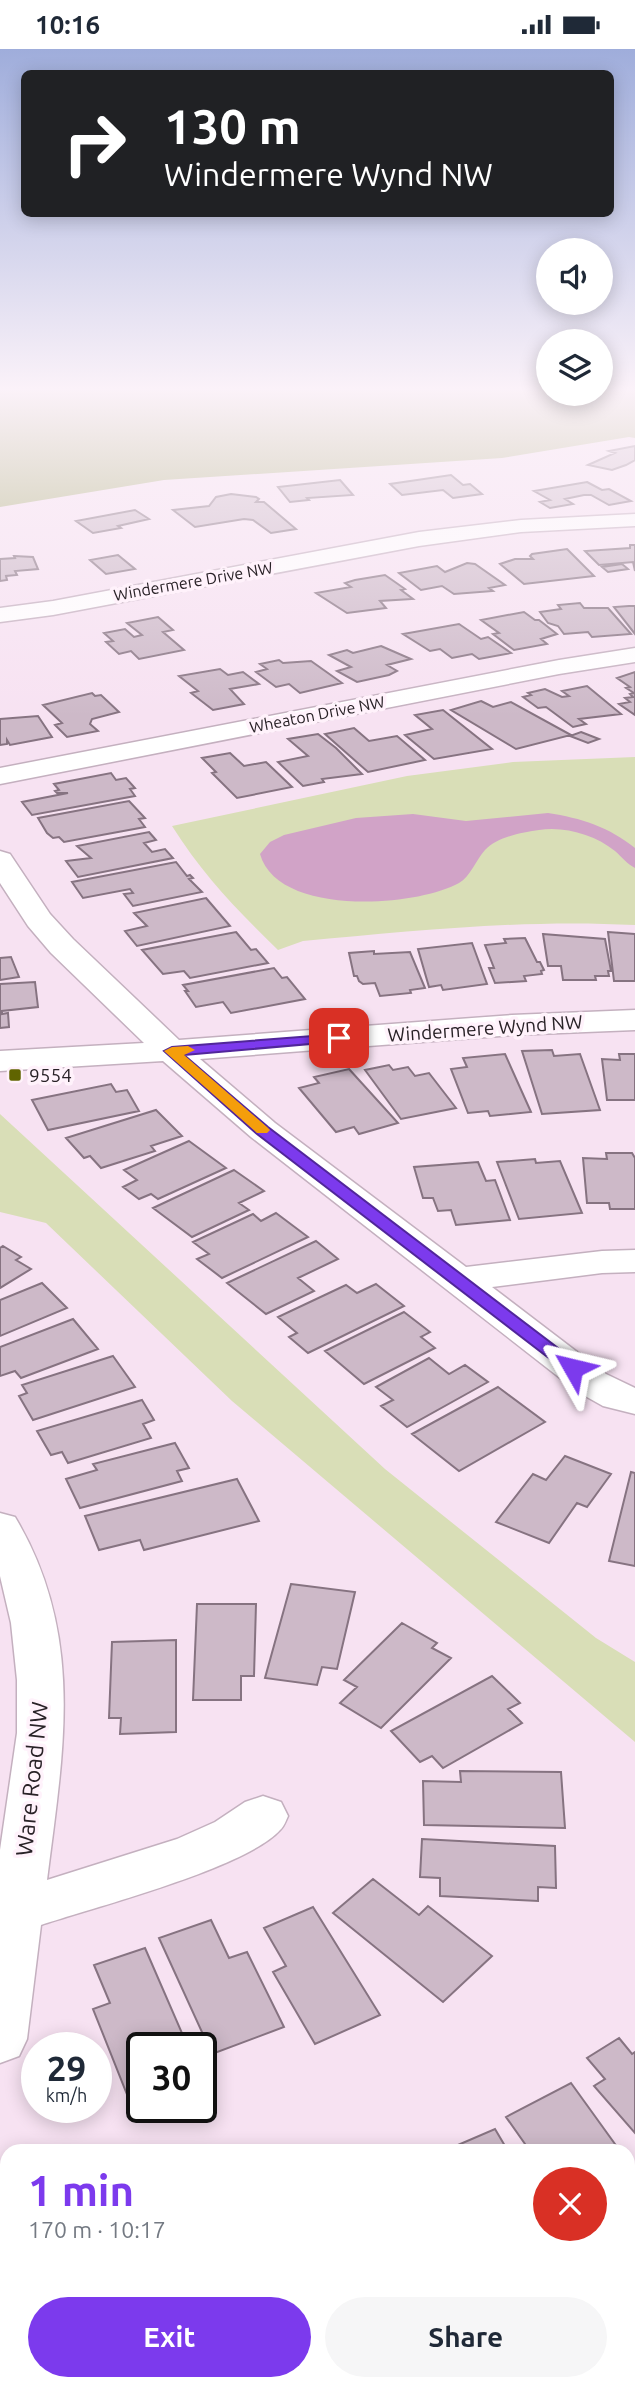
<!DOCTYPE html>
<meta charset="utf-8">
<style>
body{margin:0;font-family:Ubuntu,sans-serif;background:#f6f6f7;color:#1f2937;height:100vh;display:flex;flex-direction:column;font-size:26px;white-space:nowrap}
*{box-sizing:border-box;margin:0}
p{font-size:23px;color:#747a83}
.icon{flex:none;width:38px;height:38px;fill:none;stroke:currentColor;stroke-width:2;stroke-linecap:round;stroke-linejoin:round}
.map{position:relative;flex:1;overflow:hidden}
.drawer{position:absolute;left:0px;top:2095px;width:635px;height:247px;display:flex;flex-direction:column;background:#fff;border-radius:21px 21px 0 0;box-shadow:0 4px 18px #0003}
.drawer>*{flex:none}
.guide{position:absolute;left:21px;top:21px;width:593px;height:147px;border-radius:10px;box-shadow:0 4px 18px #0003;background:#202124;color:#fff;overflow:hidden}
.tools{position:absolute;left:536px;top:189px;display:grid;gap:14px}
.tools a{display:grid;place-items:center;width:77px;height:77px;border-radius:50%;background:#fff;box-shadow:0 4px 18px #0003;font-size:35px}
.speed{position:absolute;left:21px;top:1983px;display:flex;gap:14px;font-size:35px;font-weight:700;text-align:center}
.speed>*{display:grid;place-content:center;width:91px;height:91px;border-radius:50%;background:#fff;box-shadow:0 4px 18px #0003;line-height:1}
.speed small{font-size:18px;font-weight:400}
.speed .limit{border:4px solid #111;border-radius:10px;background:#fff;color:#111}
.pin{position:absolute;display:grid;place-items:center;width:60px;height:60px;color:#fff;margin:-30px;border-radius:14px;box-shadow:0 4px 10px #0006}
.me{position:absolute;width:77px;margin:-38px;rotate:307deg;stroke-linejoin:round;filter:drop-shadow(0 0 5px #0008)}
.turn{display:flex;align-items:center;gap:24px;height:147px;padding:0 28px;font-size:32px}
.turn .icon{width:91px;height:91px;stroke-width:2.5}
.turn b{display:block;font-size:49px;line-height:60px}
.round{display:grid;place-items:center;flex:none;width:74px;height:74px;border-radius:37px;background:#f6f6f7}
.summary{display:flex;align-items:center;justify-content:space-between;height:119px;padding:0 28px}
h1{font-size:42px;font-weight:700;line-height:52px;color:#7c3aed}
.cta{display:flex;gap:14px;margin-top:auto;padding:14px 28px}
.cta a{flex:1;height:80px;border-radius:42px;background:#7c3aed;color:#fff;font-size:28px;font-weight:700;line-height:80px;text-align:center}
.cta a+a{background:#f6f6f7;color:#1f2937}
.status{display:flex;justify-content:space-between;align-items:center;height:49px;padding:0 35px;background:#fff;direction:ltr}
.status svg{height:19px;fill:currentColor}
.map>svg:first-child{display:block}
</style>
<div class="status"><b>10:16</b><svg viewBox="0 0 49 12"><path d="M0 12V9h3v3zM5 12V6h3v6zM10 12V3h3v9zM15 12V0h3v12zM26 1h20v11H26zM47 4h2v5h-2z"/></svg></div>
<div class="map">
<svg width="635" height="2341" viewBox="0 0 635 2341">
<rect width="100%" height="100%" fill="#f7e2f2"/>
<path fill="#d9deb7" d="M635,708V876C523,870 414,882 303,892L278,901C236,860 203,826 172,777L407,727L513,713Z
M0,1065L385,1420L596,1589L635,1613V1693L232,1352L46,1174L0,1163Z"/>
<path fill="#acb17c" d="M0,339H548V345H600V339H635V389L629,388L502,409L164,431L0,458Z"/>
<path fill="#d1a3c7" d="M548,764C581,769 609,778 635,799V819C627,815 622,808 615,802C595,786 565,777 539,781C523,783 497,788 485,801C476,811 470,828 459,834C413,859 277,867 260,805L270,793L284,786L356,769L413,765L466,772Z"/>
<path fill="#cdb9c8" stroke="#867381" stroke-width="2" d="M635,397V411L626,416L612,421L588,416L615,404L609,402Z
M451,426L463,436L470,435L482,445L453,449L443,441L402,446L390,435Z
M340,431L353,446L307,449L309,451L290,453L278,438Z
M587,433L602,441L609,440L631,452L609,456L591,446H584L565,450L573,455L550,459L540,453L550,451L534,442Z
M231,445L256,448L259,450L256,453H264L296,480L271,484L253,471L244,470L195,478L173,461L209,457L216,448Z
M135,461L149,470L118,477L121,479L93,484L76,472Z
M630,496H635V522L633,513L599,516L585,502L630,499Z
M567,500L594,527L524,535L500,515L515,510H533L530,507L532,505Z
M118,506L135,520L106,525L90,511Z
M14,507L33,508L38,520L15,522L17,526L6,527L7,531L0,532V510L15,509Z
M467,514L475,515L505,536L489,539L493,542L454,545L442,537L421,541L399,524L437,517L445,523Z
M622,515L628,520L608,523L602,518Z
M385,526L405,540L401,541L413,550L380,552L386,559L347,564L316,544L351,538L345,534L355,531Z
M580,554L584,559H608L631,585L592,588L588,583L564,585L558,577L548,574L540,563L561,560L558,556Z
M629,557H635V585L614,558Z
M524,563L535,571H539L557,585L541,590L547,595L514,601L493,585L499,584L481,571Z
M158,568L173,581L163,583L184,601L139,610L131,602L119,605L106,593L113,592L104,584L125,580L134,588L142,586L127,574Z
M459,575L481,590L488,588L511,604L479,610L472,605L452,609L440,600L430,602L403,585Z
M381,597L411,610L387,616L397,622L389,626L357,633L337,622L351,618L329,606L347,601L353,604Z
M279,611L283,614L311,612L342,634L300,644L289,635L276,638L256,623L267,620L260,615Z
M220,620L228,626L243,623L259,635L230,640L244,655L213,661L191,644L198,642L179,627Z
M635,623V666L619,655L630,653L625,649L633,648L630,645L634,644L626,639L630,638L617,629Z
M587,637L621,665L579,670L586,675L573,678L546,658L538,659L523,648L531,646L528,644L545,640L562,648L569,647L562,642Z
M92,644L95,647L101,646L119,663L92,670L90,675L98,682L67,688L55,676L62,674L43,656Z
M481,652L493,658L511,653L571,686L516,700L451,661Z
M443,661L492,700L434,710L405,686L432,680L415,666Z
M38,667L52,688L10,696L7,691V695L0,696V670Z
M354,679L369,692L397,687L425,711L368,723L325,685Z
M581,683L599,690L588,694L570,687Z
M318,685L336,699L362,725L322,730L324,733L303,737L278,713L308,707L288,690Z
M230,704L244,717L266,713L292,738L237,749L212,724L216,723L202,709Z
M111,724L116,731L126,729L135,739L130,740L135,747L32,766L22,753L68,744H57L55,742L59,741L54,735Z
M129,752L145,769L139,770L145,778L64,793L59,788L53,789L47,784L38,769Z
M149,783L156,791L144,794L152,803L165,800L173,809L78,828L66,812L91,809L77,797Z
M176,813L187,827L190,826L193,829L189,830L202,843L133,857L124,845L133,844L130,840L83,849L72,833Z
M206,849L230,877L137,897L125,882L147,877L134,864Z
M236,883L251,901L256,900L268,914L190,929L184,922L163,925L142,901Z
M608,883L635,885V932H614Z
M543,885L605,890L611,922H608L609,927H595L596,931H563L561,917H548Z
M525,889L537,913H540L544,921L541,922L542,925L524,927L526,932L495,934L489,919H494L485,896L506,894L504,890Z
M472,894L487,935L443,941L441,936L429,938L418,900Z
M374,902V905L410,903L425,939L410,941L411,944L380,947L375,934L363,935L359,932L357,927H354L349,904Z
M11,908L19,928L0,931V909Z
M274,919L282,929L287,928L305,950L231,964L223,953L196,958L185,942H188L183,936Z
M35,933L38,958L2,962V965L8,964L9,978L0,979V935Z
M552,1001L554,1007L580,1005L600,1061L542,1065L522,1002Z
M505,1005L531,1063L490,1067L488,1062L468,1064L451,1020L467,1018L463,1009Z
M619,1005H635V1051H607L602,1010L620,1011Z
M389,1016L393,1021L408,1018L415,1027L429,1024L456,1059L401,1070L365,1021Z
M349,1020L398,1074L359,1085L354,1078L336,1083L299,1039L319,1034L314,1028Z
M111,1035L116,1043L127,1041L139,1062L48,1081L32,1051Z
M156,1061L182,1087L151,1097L155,1102L101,1119L90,1107L84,1109L66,1089Z
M189,1092L226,1119L158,1150L151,1145L139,1150L123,1138L137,1131L124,1121Z
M606,1104H632L635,1109V1160H610L609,1154H587L583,1109L607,1110Z
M535,1110L536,1114L560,1112L582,1164L519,1170L497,1113Z
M478,1113L486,1132L495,1131L510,1171L456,1176L451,1161L438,1162L433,1149H423L414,1118Z
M234,1121L264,1142L239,1154L249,1161L192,1188L153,1159Z
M276,1164L308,1188L222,1229L197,1210L209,1205L193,1193L253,1165L261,1172Z
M316,1192L338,1210L298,1229L314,1242L266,1265L227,1234Z
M3,1197L21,1208L16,1211L31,1220L0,1239V1199Z
M42,1234L67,1259L0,1287V1251Z
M376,1235L404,1257L308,1304L289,1288L297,1284L278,1268L346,1236L357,1244Z
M404,1263L430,1283L421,1288L435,1299L364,1335L325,1302Z
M73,1270L98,1300L21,1329L15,1322L0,1327V1298Z
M113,1307L135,1338L33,1371L19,1347L27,1344L22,1336Z
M429,1309L449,1325L465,1316L488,1333L407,1378L381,1357L393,1351L376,1338Z
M498,1338L545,1373L459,1422L412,1385Z
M142,1351L154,1371L143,1375L151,1389L68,1414L62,1403L51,1406L37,1382Z
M175,1394L189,1419L177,1422L182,1432L80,1459L66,1430L97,1421L93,1415Z
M565,1407L611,1425L587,1458L577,1454L549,1494L496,1473L533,1425L546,1431Z
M631,1423L635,1424V1517L609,1512Z
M237,1430L259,1472L144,1501L140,1491L99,1501L85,1467Z
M291,1535L355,1543L337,1620L322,1618L317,1636L265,1629Z
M197,1555H256L254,1627H241V1651H193Z
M402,1574L437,1594L432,1599L451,1609L381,1679L340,1654L357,1638L344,1631Z
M176,1591V1683L120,1685L121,1669H109L112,1593Z
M492,1627L520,1654L508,1660L522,1674L443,1719L432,1707L420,1713L391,1682Z
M460,1722L561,1723L565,1779L424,1776L423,1732L461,1733Z
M422,1790L555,1797L556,1839L538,1838V1852L440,1847V1829L420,1828Z
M373,1830L419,1866L428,1857L492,1907L443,1953L333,1864Z
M313,1858L380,1966L315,1995L273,1923L286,1917L264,1879Z
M211,1871L229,1909L247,1903L284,1978L212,2005L159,1889Z
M145,1899L188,1998H142V2058H149L134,2063L93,1960L110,1954L94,1916Z
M619,1989L632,2005L635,2003V2084L594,2037L605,2030L587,2009Z
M571,2034L620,2102H530L506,2068Z
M495,2080L508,2102H444Z
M628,2140L635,2149V2163L628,2167Z
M87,2334H173L175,2341H89Z
M205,2334H265L266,2338L258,2341H207Z"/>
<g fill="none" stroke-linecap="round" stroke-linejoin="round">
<g stroke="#c4b0bf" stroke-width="3">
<path id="minor" d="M635,465V477L521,483L419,497L53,566L0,573V559L53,552L419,483L521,471Z
M635,599V613L559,625L0,735V719L559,611Z
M0,802L10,805L50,865L73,890L179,991L512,966L635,961V981L512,986L200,1010L275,1074L466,1218L602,1202L635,1201V1223L602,1224L492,1238L606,1325L635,1339V1365L603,1357L578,1343L251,1088L163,1012L0,1022V1002L144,994L51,904L28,877L0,834Z
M0,1464L15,1468C86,1587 63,1703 47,1831L177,1790L215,1773L245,1753L263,1747L281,1753L288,1767C286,1771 284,1778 280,1781C246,1819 95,1858 41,1876L27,1990L19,2007L0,2014V1801L17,1684V1631L11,1574L0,1527Z
M635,2286V2341H560L563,2334H628V2289Z"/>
</g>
<use href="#minor" fill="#fff" fill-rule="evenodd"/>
</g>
<linearGradient id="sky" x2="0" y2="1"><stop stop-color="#9faddb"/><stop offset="0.51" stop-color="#fbf2f9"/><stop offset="1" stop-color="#fbf2f9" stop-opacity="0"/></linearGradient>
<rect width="635" height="667" fill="url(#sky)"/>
<path fill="#7c3aed" stroke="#51269a" stroke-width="2" d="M339,985L344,986V992L184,1006L268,1078L579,1315L582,1319L579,1323H567L257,1085L164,1002L172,998Z"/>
<path fill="#f59e0b" d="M188,997L195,1001L184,1006L267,1078L270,1081L267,1084H257L164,1002L172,998Z"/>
<rect fill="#606400" stroke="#fff2fb" stroke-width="2.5" x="8" y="1019" width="14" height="14" rx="3.5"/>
<g text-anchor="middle" stroke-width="7" stroke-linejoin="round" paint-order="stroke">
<g font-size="16" fill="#292227" stroke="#fff2fb">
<text transform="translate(193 532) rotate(-10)" y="6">Windermere Drive NW</text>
<text transform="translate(317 665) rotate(-11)" y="6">Wheaton Drive NW</text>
</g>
<g font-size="19" fill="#292227" stroke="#fff2fb">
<text transform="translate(485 979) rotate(-4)" y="7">Windermere Wynd NW</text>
</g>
<g font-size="19" fill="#292227" stroke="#fff2fb" text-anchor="start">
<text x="29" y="1033">9554</text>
</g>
<g font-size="23" fill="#292227" stroke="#fff2fb">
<text transform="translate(32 1730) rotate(-84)" y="8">Ware Road NW</text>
</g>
</g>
</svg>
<div class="tools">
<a><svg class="icon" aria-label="sound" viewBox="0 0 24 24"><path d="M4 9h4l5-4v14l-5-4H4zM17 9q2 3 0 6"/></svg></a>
<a><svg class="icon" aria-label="layers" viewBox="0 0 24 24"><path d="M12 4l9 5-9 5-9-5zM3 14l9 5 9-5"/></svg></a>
</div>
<div class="speed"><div>29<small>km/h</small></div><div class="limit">30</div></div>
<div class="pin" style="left:339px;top:989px;background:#d93025"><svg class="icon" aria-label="arrive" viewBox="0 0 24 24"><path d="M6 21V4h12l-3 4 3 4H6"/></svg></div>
<svg class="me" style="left:573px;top:1319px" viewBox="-20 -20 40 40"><path d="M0-17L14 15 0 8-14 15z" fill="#7c3aed" stroke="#fff" stroke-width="4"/></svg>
<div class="guide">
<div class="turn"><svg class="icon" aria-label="right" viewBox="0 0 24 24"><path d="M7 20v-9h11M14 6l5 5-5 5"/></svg><div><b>130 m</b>Windermere Wynd NW</div></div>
</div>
<section class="drawer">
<div class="summary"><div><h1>1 min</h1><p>170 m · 10:17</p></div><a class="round" style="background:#d93025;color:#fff"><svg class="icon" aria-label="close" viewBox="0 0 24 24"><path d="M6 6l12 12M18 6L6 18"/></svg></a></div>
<div class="cta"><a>Exit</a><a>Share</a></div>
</section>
</div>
